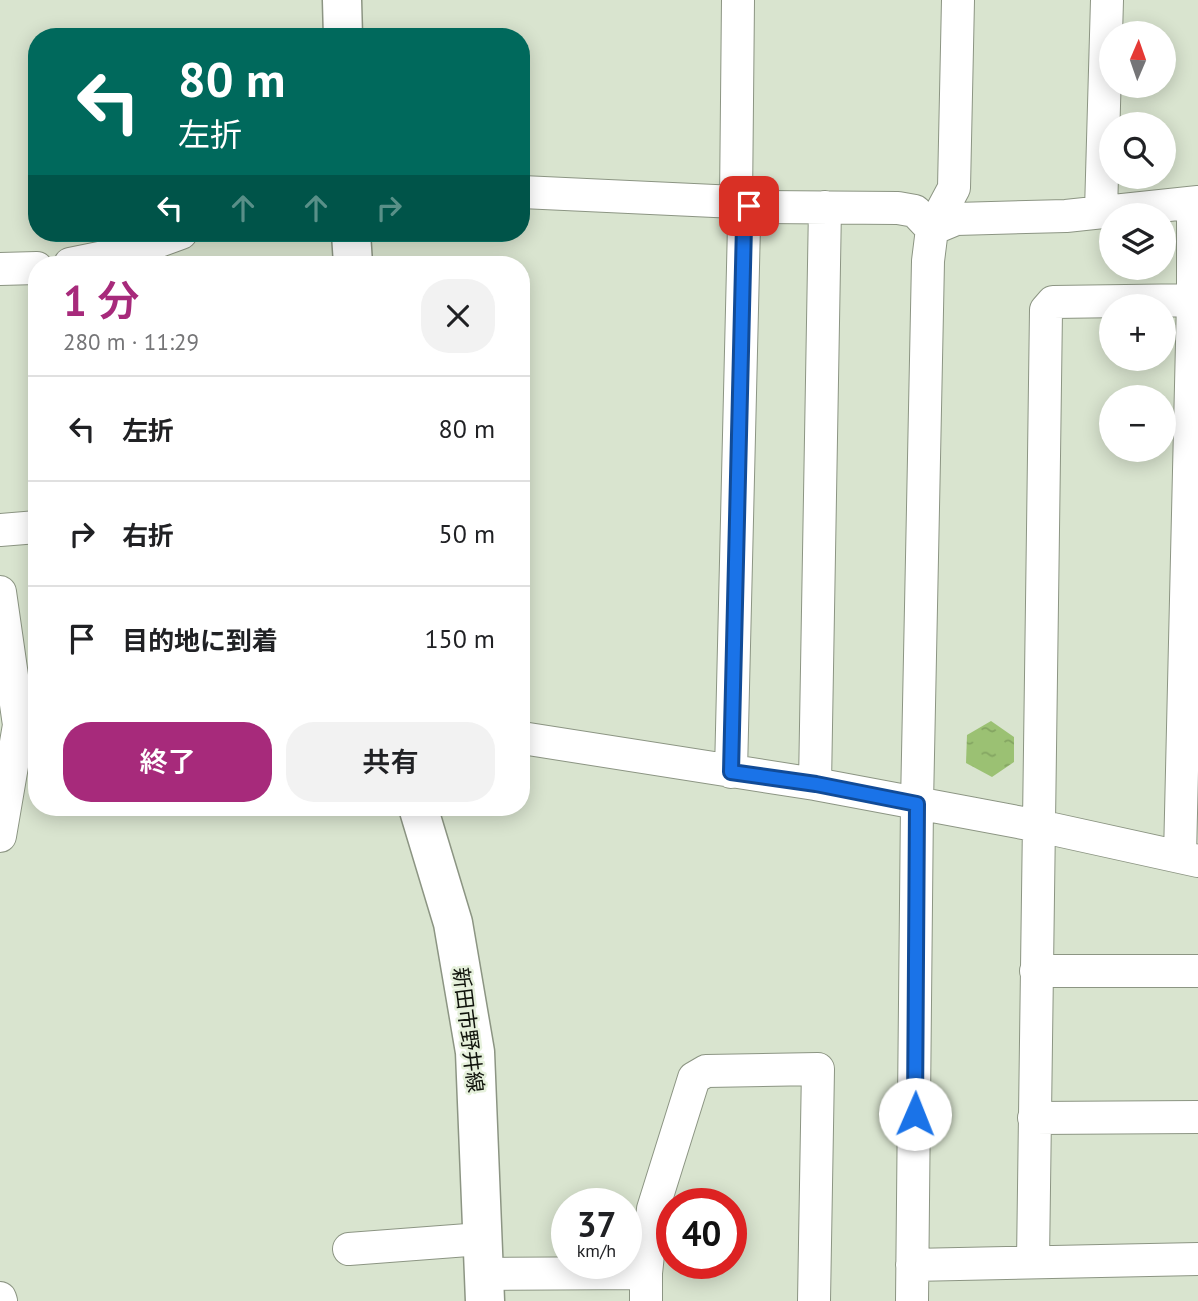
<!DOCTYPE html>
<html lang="ja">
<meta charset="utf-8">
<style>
body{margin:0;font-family:"PT Sans","Noto Sans JP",sans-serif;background:#f2f2f2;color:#202124;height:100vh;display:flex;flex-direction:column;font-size:26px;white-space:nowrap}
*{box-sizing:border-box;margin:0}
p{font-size:23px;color:#757577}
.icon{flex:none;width:38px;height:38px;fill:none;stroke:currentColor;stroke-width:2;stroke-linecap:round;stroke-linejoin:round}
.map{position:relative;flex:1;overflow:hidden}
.sheet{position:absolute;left:28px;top:256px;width:502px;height:560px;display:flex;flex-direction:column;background:#fff;border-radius:28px;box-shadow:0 4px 18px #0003}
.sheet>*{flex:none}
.top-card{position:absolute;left:28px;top:28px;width:502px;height:214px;border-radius:28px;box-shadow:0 4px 18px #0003;background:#00695c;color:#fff;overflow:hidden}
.needle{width:46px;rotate:2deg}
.controls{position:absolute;left:1099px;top:21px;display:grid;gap:14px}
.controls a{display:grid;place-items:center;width:77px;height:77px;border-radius:50%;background:#fff;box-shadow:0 4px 18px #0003;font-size:35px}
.speed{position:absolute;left:551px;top:1188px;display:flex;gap:14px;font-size:35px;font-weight:700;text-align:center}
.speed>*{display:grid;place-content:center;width:91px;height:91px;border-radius:50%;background:#fff;box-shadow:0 4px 18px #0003;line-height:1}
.speed small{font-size:18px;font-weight:400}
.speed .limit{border:10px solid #d22;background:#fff;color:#111}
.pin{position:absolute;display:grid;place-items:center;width:60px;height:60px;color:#fff;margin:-30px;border-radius:14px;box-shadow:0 4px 10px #0006}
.me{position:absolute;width:77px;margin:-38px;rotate:1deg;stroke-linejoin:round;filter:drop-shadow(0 0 5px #0008)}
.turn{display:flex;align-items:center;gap:24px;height:147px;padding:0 35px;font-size:32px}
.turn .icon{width:91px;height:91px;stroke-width:2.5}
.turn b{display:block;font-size:49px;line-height:60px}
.lanes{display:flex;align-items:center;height:66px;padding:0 35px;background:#0003;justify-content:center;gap:35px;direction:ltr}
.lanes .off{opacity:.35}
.round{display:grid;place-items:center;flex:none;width:74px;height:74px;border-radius:28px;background:#f2f2f2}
.headline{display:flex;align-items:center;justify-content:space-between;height:119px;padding:0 35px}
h1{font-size:42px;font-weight:600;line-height:52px;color:#a72a7b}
.action{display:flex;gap:14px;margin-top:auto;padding:14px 35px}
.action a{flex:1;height:80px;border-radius:28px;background:#a72a7b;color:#fff;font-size:28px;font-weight:600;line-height:80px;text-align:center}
.action a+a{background:#f2f2f2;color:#202124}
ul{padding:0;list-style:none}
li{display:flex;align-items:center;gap:21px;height:105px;padding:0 35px;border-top:2px solid #e0e0e0}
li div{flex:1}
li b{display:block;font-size:26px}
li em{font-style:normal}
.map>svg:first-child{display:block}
</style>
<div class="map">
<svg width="1198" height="1301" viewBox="0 0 1198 1301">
<defs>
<pattern id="water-ripples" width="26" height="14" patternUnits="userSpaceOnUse" patternTransform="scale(1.75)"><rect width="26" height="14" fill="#9bc173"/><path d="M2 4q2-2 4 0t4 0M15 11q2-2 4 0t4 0" fill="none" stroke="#84a562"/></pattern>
</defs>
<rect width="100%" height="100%" fill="#d9e4cf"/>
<path fill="url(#water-ripples)" d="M991,721L1014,737V762L992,777L966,763L967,735Z"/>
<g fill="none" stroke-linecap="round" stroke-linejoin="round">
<g stroke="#8c9583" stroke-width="34">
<path id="minor" d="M522,192L736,202L749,207L898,208L915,211L932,229
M736,202L738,0
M1101,211L1107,0
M932,229L956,219L1066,216L1198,202
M70,264L129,252L181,233
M0,269L37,268
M0,530L37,527
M0,592L19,725L0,836
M522,738L815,784L1039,826L1198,861
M731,772L744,225L749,207
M815,784L825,207
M1180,856L1193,300V203
M1036,971H1198
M1034,1118L1198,1117
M349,1249L481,1239
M1033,1261L1046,310L1053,302L1198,300
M912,1265L1198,1259
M485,1274L646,1273
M0,1298L1,1301
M646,1301V1273L653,1209L694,1078L706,1071L818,1069L814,1301
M912,1301L917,804L928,261L932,229L954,188L958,0"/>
</g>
<g stroke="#8c9583" stroke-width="41">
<path id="major" d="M342,0L343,37
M351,233L353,264
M418,807L453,923L475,1052L485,1301"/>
</g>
<use href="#minor" stroke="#fff" stroke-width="32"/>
<use href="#major" stroke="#fff" stroke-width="38"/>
</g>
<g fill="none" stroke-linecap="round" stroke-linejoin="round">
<g stroke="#114b97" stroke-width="18">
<path id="route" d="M749,206L744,225L731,772L816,784L917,804L915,1114"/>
</g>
<use href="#route" stroke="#1a73e8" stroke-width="12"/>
</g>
<g text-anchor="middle" stroke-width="5" stroke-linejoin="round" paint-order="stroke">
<g font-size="21" fill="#10130c" stroke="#e6f1dc">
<text transform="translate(468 1030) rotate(83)" y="7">新田市野井線</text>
</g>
</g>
</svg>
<div class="controls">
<a><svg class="needle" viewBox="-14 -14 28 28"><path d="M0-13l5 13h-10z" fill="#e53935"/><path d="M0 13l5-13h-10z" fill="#757577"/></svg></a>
<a><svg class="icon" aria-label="search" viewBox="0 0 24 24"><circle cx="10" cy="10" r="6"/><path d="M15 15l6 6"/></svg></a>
<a><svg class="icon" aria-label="layers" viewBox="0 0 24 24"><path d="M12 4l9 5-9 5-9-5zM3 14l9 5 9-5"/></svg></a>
<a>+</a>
<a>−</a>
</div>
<div class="speed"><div>37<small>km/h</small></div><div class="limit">40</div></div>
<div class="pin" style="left:749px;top:206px;background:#d93025"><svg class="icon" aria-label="arrive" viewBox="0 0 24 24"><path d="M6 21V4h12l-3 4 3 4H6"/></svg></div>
<svg class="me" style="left:915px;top:1114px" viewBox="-20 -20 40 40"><circle r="19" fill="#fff"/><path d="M0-13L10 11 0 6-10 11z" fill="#1a73e8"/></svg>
<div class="top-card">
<div class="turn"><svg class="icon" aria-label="left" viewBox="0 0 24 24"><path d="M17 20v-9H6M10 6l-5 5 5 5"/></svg><div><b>80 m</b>左折</div></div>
<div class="lanes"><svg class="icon" aria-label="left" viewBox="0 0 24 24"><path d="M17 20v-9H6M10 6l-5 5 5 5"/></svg><svg class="icon off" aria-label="ahead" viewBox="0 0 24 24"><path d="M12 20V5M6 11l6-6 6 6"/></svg><svg class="icon off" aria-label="ahead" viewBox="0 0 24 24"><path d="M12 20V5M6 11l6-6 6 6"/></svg><svg class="icon off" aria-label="right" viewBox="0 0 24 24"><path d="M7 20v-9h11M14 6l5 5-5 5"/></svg></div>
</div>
<section class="sheet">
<div class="headline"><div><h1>1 分</h1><p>280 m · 11:29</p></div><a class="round"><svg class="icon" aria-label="close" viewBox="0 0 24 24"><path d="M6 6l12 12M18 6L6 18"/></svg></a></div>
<ul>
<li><svg class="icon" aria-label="left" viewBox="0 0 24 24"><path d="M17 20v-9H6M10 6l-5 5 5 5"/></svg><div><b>左折</b></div><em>80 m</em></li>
<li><svg class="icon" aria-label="right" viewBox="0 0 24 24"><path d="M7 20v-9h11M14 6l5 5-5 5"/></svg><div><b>右折</b></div><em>50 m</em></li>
<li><svg class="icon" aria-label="arrive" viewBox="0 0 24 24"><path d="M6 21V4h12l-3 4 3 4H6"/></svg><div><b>目的地に到着</b></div><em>150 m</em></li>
</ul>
<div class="action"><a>終了</a><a>共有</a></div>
</section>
</div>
